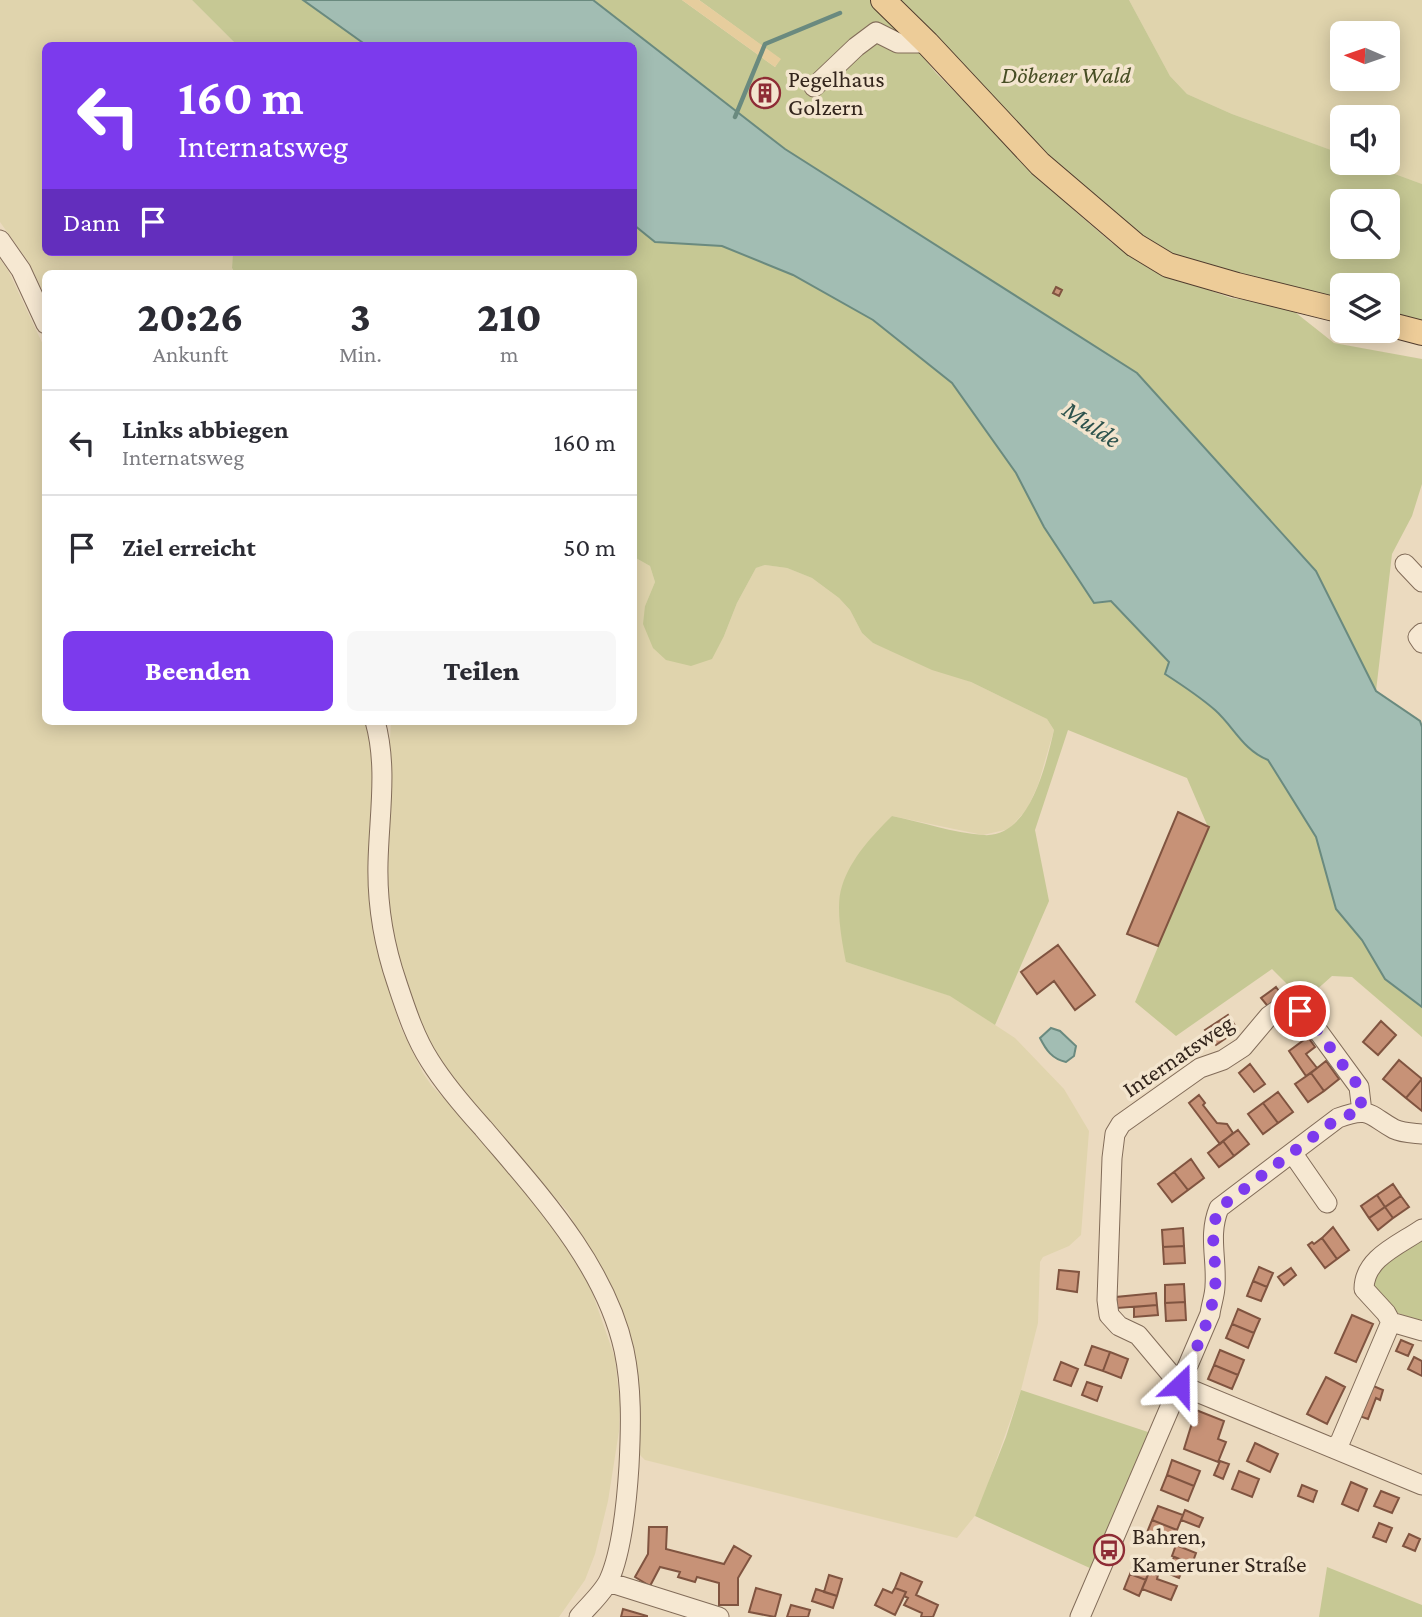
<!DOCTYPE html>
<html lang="de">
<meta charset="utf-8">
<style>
body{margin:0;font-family:"Crimson Pro",serif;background:#f7f7f7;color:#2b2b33;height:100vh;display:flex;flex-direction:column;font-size:26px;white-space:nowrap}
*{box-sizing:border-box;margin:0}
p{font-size:23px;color:#7c7c81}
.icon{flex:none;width:38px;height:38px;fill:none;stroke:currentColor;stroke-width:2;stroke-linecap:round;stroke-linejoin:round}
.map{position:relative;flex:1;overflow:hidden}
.drawer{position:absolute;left:42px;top:270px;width:595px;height:455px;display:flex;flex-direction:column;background:#fff;border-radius:10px;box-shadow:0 4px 18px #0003}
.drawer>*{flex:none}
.top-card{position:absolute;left:42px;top:42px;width:595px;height:214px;border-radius:10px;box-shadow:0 4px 18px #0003;background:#7c3aed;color:#fff;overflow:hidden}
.needle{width:46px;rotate:272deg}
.tools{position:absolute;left:1330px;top:21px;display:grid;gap:14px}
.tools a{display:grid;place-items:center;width:70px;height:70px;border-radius:10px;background:#fff;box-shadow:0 4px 18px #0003;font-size:35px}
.pin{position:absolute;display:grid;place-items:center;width:60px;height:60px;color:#fff;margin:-30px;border:4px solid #fff;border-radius:50%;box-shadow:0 2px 7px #0007}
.me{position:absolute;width:77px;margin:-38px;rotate:23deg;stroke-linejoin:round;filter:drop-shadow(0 0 5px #0008)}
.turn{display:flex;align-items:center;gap:24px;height:147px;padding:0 21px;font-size:32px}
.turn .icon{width:91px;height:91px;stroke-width:2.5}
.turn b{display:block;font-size:49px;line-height:60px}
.then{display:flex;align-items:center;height:66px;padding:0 21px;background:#0003;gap:14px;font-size:26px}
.eta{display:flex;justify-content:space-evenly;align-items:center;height:119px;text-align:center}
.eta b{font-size:42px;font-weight:800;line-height:49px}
.primary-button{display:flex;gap:14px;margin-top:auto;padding:14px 21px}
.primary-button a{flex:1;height:80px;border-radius:10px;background:#7c3aed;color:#fff;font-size:28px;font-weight:800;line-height:80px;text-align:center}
.primary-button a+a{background:#f7f7f7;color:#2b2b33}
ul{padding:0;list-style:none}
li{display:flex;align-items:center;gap:21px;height:105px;padding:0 21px;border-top:2px solid #e1e1e2}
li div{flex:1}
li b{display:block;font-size:26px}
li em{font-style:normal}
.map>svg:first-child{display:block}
</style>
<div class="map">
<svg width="1422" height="1617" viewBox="0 0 1422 1617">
<rect width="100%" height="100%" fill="#ebdabf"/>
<path fill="#e0d4ad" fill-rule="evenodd" d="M0,0H192L237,45L46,46V252H233L232,268L235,273H46L45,295L28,261L0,222Z
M1129,0H1422V184L1365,163H1388V117H1342V154L1232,114L1187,94L1170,76ZM1342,33H1388V79H1342Z
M0,259L8,270L45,349L46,721H366L374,764L369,834L374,918L385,976L400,1026L423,1073L432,1086L470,1125L543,1214L577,1263L591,1289L615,1358L620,1405L619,1431L608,1501L595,1554L585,1580L559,1617H0Z
M634,557L650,566L655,582L645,606L724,636L737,603L756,568L765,565L787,568L812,578L839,598L850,610L862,633L873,643L971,682L1047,719L1054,730L1038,785L1027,809L1009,829L983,835L892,816L846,962L951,996L1015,1038L1064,1089L1089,1131L1081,1235L1069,1246L1043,1257L1040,1262L1038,1323L1021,1390L978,1512L957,1538L645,1460L639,1454L640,1438L632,1358L612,1294L568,1212L462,1093L437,1059L403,982L388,906L385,830L391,721H634Z"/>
<path fill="#c6c894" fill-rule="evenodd" d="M192,0H303L366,45H237Z
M593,0H682L775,67L780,59L699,0H870L901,30L936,73L1076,212L1112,243L1150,269L1231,298L1286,305L1334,343L1422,359V484L1412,516L1392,554L1376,691L1316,571L1137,373L785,149Z
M894,0H1129L1170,76L1187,94L1232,114L1342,154V163H1365L1422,184V325L1388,315V285H1342V303L1178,262L1147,245L1030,146ZM1342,201H1388V247H1342Z
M634,225L655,242L722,246L793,275L873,320L952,383L1016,473L1044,527L1094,603L1111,601L1169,663L1165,674C1182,686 1200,697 1215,710C1234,727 1243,750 1268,760L1316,837L1336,909L1362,940L1385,979L1422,1007V1037L1352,977L1332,976L1304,1001L1272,969L1176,1036L1135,1002L1208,827L1187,778L1068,730L1035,830L1049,901L995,1025L950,996L846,962C842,942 835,906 842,886C851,858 872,836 892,816C922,822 953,833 983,835C1030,839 1046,764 1054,730L1047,719L971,682L932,670L873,643L862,633L850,610L839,598L812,578L787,568L765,565L756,568L737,603L724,636L712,659L691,666L666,660L653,648L643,624L645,606L655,582L650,566L634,557V273H235L232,268L233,252H634Z
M1422,1240V1321C1394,1312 1378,1309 1370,1277L1379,1264Z
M1021,1390L1151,1433L1092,1569L975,1516L1006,1437Z
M1327,1567L1422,1605V1617H1319Z"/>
<path fill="#e6cd9d" d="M682,0H699L781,59L775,67Z"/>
<path fill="#a2bdb3" stroke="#6a8a7f" stroke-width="2" d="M303,0H593L785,149L1137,373L1316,571L1376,691L1420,721L1422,727V1007L1385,979L1362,940L1336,909L1316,837L1268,760C1243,750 1234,727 1215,710C1200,697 1182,685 1165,674L1169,662L1111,601L1094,603L1044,527L1016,473L952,383L873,320L793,275L722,246L655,242L634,225V46L366,45Z
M1051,1028L1060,1031L1076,1046L1074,1056L1066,1062C1052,1059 1046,1050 1040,1038Z"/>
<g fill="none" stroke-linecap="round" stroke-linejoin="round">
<path stroke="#6a8a7f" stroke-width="4.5" d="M735,117L765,44L840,13"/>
</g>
<path fill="#c79277" stroke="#805440" stroke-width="2" d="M764,84L773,89L765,103L756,98Z
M1056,287L1062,290L1059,296L1053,293Z
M1178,812L1209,827L1158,946L1127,934Z
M1058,945L1095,995L1075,1010L1054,981L1037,994L1021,972Z
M1276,987L1285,999L1271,1010L1261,998Z
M1228,1015L1238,1030L1216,1045L1205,1030Z
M1381,1021L1396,1035L1378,1055L1363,1042Z
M1308,1037L1315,1047L1306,1054L1317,1068L1306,1076L1289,1051Z
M1399,1060L1422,1079L1406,1098L1383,1079Z
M1326,1061L1339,1079L1324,1091L1311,1073Z
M1250,1064L1265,1084L1254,1092L1239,1073Z
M1311,1073L1324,1091L1308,1102L1295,1084Z
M1422,1079V1111L1406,1098Z
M1278,1092L1293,1112L1278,1123L1263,1103Z
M1199,1095L1205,1103L1203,1105L1217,1123L1227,1124L1233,1133L1220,1144L1189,1103Z
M1263,1103L1278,1123L1263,1134L1248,1114Z
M1238,1130L1249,1144L1234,1156L1223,1141Z
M1223,1141L1234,1156L1219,1167L1208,1153Z
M1191,1159L1204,1178L1188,1190L1174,1172Z
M1174,1172L1188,1190L1172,1202L1158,1184Z
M1393,1184L1401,1196L1385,1207L1377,1195Z
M1377,1195L1385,1207L1369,1218L1361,1206Z
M1401,1196L1409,1207L1393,1218L1385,1207Z
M1385,1207L1393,1218L1378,1230L1369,1218Z
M1333,1227L1349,1250L1337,1259L1322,1238Z
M1183,1228L1184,1246L1163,1247L1162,1230Z
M1322,1238L1337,1259L1325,1268L1308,1245L1312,1242L1314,1244Z
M1184,1246L1185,1263L1164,1264L1163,1247Z
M1259,1267L1273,1273L1267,1287L1253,1281Z
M1291,1268L1296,1275L1284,1285L1278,1277Z
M1059,1270L1079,1272L1077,1292L1057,1289Z
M1253,1281L1267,1287L1261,1301L1247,1296Z
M1184,1284L1185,1302L1165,1303V1285Z
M1156,1293L1157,1305L1117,1308L1116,1297Z
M1185,1302L1186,1320L1166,1321L1165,1303Z
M1157,1305L1158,1315L1134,1317V1307Z
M1238,1309L1260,1319L1254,1333L1232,1324Z
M1352,1315L1373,1324L1356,1362L1335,1353Z
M1232,1324L1254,1333L1248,1348L1226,1338Z
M1401,1340L1413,1345L1408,1356L1396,1351Z
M1092,1346L1110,1352L1103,1371L1085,1365Z
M1220,1350L1244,1360L1238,1375L1214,1365Z
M1110,1352L1128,1359L1121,1378L1103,1371Z
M1414,1357L1422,1361V1376L1408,1369Z
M1061,1362L1078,1369L1071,1386L1054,1380Z
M1214,1365L1238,1375L1232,1389L1208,1379Z
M1326,1377L1345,1387L1327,1424L1307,1414Z
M1087,1382L1102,1387L1097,1401L1082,1395Z
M1371,1385L1383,1390L1380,1400L1376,1398L1368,1419L1359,1416Z
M1196,1410L1224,1421L1218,1439L1226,1442L1218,1462L1184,1449Z
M1255,1443L1278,1454L1270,1472L1247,1461Z
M1172,1460L1200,1471L1194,1486L1167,1475Z
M1220,1461L1229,1464L1223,1479L1214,1475Z
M1239,1471L1259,1479L1252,1497L1232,1489Z
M1167,1475L1194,1486L1188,1501L1161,1490Z
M1351,1482L1367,1489L1358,1511L1342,1504Z
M1302,1485L1317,1491L1313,1502L1298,1496Z
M1381,1491L1399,1498L1392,1513L1374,1506Z
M1158,1506L1183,1515L1177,1530L1152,1520Z
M1185,1510L1203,1518L1199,1527L1181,1520Z
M1152,1520L1177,1530L1171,1545L1146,1535Z
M1379,1523L1392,1528L1386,1542L1373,1537Z
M649,1527H667L666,1549L724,1564L734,1546L751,1556L738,1578V1605H719V1583L697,1577L695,1582L678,1577L680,1572L660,1567L650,1586L635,1577L648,1554Z
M1409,1534L1420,1539L1415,1551L1403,1546Z
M1176,1545L1196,1553L1192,1564L1172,1556Z
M1174,1557L1186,1562L1179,1578L1167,1573Z
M1136,1558L1152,1564L1146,1580L1130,1574Z
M1149,1572L1158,1575L1157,1579L1177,1586L1171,1600L1142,1589Z
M901,1573L922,1582L916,1595L938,1605L933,1617H921L922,1613L904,1605L908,1598L904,1596L906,1592L895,1588Z
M1130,1574L1146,1580L1139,1596L1124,1589Z
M829,1575L842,1579L837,1596L824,1592Z
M756,1588L781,1595L775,1617L749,1612Z
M895,1588L906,1592L895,1615L875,1605L883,1589L892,1593Z
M816,1589L837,1596L833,1608L812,1601Z
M791,1605L810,1610L808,1617H787Z
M623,1609L647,1616V1617H621Z"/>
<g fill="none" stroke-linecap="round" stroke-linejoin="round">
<g stroke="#826c59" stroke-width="21">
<path id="minor" d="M814,87L856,47L876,32L898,43H927
M0,240L21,270L46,324
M1405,564L1422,582
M1422,633L1418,637L1422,643
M375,721C388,767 379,816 378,863C377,903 384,945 397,983C406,1010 415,1038 430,1061C445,1085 464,1107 483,1128C537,1192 605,1264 624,1350C632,1388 631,1427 629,1466C627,1498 622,1551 609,1580C603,1593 588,1606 579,1617
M1362,1112L1359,1087L1307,1016L1294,1008L1289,1007L1279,1009L1269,1016L1243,1047L1223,1060L1200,1068L1121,1124L1115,1134L1112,1158L1107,1300L1109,1315L1119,1326L1138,1335L1180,1385L1422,1485
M1293,1154L1327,1203
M1422,1229C1399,1245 1364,1258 1364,1289L1386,1313L1391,1322L1422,1331
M1333,1448L1340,1442L1391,1322
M608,1582L719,1617
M1080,1617L1210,1314C1211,1305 1215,1295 1215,1286C1217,1258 1208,1235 1219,1208L1338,1118C1370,1106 1369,1115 1394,1129C1402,1133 1413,1133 1422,1134"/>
</g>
<g stroke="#503b2d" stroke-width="26">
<path id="major" d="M883,0L927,43L1040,164L1135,245L1168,265L1237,285L1342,311
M1388,324L1422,333"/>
</g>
<use href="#minor" stroke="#f6e8d2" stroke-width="19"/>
<use href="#major" stroke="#edcc98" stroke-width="24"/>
</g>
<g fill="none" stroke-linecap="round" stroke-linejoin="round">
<path stroke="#7c3aed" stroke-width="12" stroke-dasharray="0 21.6" d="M1180,1385C1193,1354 1211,1322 1215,1288C1218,1259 1207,1237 1219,1208L1338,1118L1362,1111L1359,1087L1307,1016L1300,1011"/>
</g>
<defs>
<g id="building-ring" transform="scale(1.575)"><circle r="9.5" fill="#f3e5ce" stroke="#8e2c35" stroke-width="1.5"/><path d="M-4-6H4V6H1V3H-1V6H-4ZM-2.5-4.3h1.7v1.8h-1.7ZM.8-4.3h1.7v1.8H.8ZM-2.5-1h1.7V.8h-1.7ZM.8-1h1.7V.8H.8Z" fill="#8e2c35"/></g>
<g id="bus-ring" transform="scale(1.575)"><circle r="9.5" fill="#f3e5ce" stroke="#8e2c35" stroke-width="1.5"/><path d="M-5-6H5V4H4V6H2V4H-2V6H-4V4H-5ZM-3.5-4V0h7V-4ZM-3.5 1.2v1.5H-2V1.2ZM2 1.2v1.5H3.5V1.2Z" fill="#8e2c35"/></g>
</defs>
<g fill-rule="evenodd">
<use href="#building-ring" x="765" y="93"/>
<use href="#bus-ring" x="1109" y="1550"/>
</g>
<g text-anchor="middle" stroke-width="7" stroke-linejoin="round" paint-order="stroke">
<g font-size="24" font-style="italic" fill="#474e24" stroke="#f3e5ce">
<text x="1066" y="83">Döbener Wald</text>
</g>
<g font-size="24" fill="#33251c" stroke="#f3e5ce" text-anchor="start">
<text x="788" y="87">Pegelhaus<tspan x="788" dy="28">Golzern</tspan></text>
<text x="1132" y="1544">Bahren,<tspan x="1132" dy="28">Kameruner Straße</tspan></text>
</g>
<g font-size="24" fill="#33251c" stroke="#f3e5ce">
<text transform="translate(1178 1056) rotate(-34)" y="8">Internatsweg</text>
</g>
<g font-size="26" font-style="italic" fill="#2c524c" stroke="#f3e5ce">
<text transform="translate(1092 424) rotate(34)" y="9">Mulde</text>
</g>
</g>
</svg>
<div class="tools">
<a><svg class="needle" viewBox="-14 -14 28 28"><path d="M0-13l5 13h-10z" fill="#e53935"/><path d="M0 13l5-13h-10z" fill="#7c7c81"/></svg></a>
<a><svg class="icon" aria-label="sound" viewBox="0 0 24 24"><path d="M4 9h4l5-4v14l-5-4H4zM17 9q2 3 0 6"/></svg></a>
<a><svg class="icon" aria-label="search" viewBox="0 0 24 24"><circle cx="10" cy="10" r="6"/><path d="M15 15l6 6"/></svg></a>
<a><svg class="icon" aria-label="layers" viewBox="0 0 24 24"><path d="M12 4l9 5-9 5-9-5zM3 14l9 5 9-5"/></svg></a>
</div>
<div class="pin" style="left:1300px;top:1011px;background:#d93025"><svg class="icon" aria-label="arrive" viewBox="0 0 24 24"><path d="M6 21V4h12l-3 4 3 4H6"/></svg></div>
<svg class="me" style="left:1180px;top:1385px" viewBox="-20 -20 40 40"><path d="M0-17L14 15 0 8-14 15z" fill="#7c3aed" stroke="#fff" stroke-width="4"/></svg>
<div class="top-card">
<div class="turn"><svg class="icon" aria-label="left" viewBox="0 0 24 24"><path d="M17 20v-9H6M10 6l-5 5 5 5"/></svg><div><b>160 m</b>Internatsweg</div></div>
<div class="then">Dann<svg class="icon" aria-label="arrive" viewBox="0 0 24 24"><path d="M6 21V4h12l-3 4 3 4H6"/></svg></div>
</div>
<section class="drawer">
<div class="eta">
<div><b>20:26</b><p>Ankunft</p></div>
<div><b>3</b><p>Min.</p></div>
<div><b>210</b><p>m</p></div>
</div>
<ul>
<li><svg class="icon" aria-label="left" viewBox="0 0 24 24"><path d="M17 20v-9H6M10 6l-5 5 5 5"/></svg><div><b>Links abbiegen</b><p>Internatsweg</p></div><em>160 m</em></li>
<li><svg class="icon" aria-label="arrive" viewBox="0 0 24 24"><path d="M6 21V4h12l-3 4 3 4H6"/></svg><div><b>Ziel erreicht</b></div><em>50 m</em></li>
</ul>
<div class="primary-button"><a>Beenden</a><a>Teilen</a></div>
</section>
</div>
